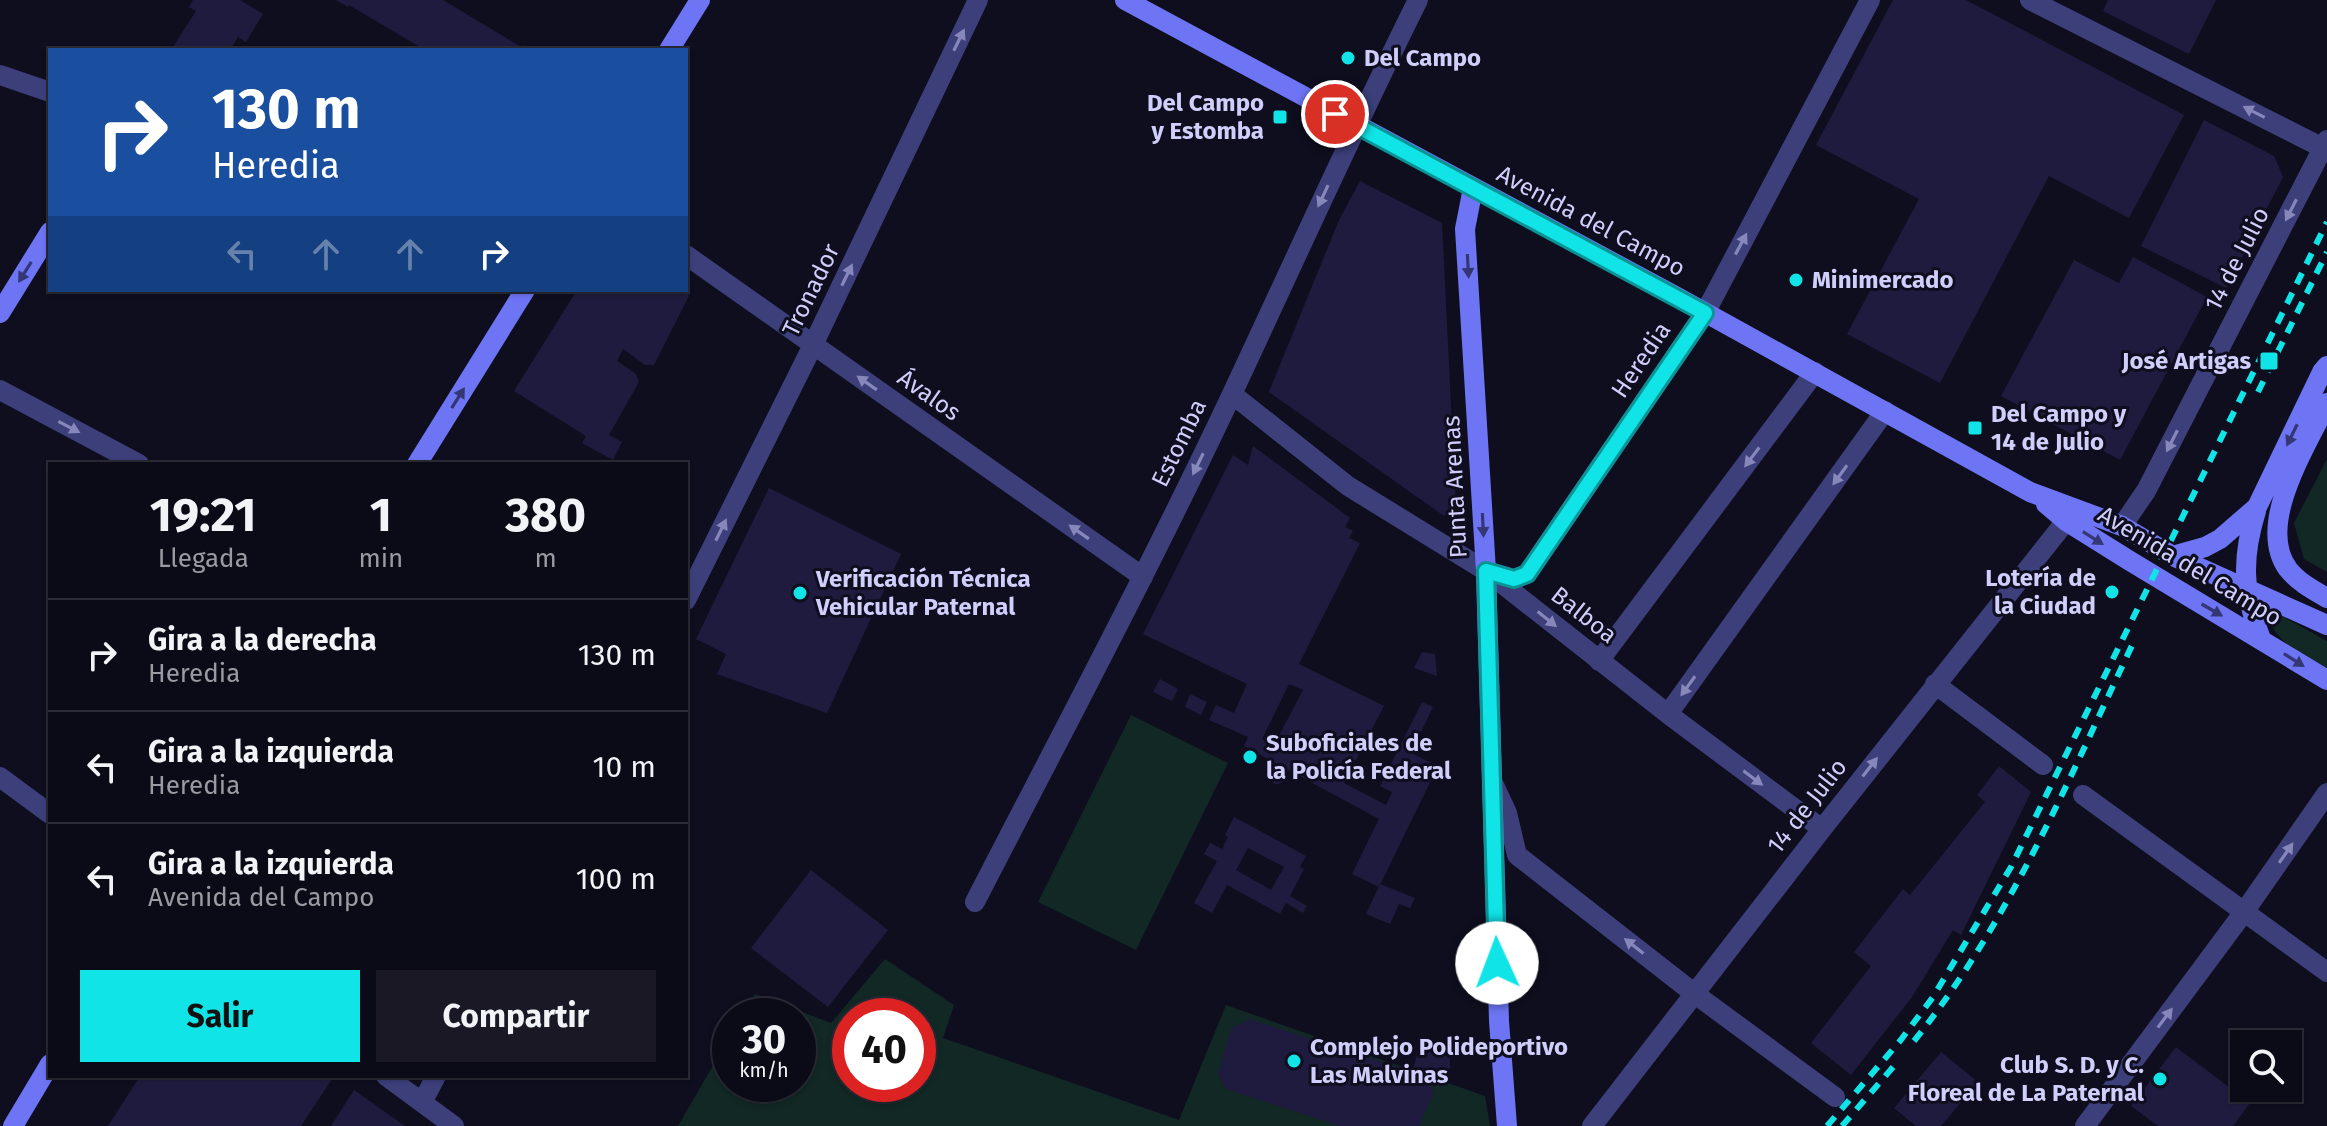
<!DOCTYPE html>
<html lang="es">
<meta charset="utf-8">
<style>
body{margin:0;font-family:"Fira Sans",sans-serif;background:#191824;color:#f1f3f6;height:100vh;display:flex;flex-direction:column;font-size:30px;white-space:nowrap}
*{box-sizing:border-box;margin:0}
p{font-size:26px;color:#9a9aa1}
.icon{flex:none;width:44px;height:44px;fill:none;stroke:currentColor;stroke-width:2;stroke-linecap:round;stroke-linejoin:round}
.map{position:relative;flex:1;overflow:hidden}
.drawer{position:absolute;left:48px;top:462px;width:640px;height:616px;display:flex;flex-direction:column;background:#0b0a17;border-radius:0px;box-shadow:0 2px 6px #0004,0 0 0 2px #2b2b36}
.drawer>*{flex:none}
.banner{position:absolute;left:48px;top:48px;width:640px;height:244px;border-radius:0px;box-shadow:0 2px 6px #0004,0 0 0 2px #2b2b36;background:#1a4fa0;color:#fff;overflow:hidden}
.tools{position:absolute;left:2230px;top:1030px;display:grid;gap:16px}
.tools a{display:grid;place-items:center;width:72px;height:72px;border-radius:0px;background:#0b0a17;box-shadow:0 2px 6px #0004,0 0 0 2px #2b2b36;font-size:40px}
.speed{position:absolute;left:712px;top:998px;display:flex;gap:16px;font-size:40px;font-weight:700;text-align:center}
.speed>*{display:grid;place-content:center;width:104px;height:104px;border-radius:50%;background:#0b0a17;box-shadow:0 2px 6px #0004,0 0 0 2px #2b2b36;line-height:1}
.speed small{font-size:20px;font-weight:400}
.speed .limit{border:12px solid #d22;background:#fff;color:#111}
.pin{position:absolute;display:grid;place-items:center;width:68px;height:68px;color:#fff;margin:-34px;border:4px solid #fff;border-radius:50%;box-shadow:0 2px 8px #0007}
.me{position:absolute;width:88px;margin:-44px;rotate:358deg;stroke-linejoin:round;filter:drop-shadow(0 0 6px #0008)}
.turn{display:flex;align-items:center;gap:28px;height:168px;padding:0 32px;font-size:36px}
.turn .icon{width:104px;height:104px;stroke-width:2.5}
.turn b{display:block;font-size:56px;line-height:68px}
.lanes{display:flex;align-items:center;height:76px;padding:0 32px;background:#0003;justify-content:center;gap:40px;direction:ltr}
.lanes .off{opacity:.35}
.eta{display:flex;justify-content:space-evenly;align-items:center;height:136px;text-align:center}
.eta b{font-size:48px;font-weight:700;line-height:56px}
.primary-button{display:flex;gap:16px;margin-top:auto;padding:16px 32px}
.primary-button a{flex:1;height:92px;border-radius:0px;background:#10e4e7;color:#111;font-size:32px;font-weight:700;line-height:92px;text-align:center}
.primary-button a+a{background:#191824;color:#f1f3f6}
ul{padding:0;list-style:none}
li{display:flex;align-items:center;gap:24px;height:112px;padding:0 32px;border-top:2px solid #2b2b36}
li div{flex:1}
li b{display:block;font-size:30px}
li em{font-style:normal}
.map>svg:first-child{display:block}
</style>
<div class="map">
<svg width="2327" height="1126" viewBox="0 0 2327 1126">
<rect width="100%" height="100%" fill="#0f0e1f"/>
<path fill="#112825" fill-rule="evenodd" d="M2327,459V572L2304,559L2294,523Z
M2275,612L2327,641V668C2303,654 2277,645 2268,616Z
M1131,715L1228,763L1136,950L1038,902Z
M885,959L954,1005L943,1038L1179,1120L1226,1005L1485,1096L1490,1126H678L730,1036V1084H798V1016H742L755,994L831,1023ZM850,1016H918V1084H850Z"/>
<path fill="#1f1b3e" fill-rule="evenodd" d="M193,0H240L263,14L246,42L238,37L230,50H171L196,11L189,7Z
M336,0H443L523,48L524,45L533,50H425L349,5L348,7Z
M1893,0H1966L2184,115L2129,218L2049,176L1940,383L1847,334L1919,199L1816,145Z
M2108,0H2216L2189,54L2103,11Z
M2204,120L2274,156L2283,177L2226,288L2141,246Z
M1360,181L1442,223L1456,507L1444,516L1269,392L1339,220Z
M2133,257L2207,297L2120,460L2001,396L2074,260L2119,283Z
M577,290H687L689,296L654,365H645L623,349L617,361L636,374L639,382L609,435L622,442L613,460L582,443L586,436L514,391Z
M1253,446L1350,518L1345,527L1353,531L1349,538L1360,543L1299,664L1384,706L1344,783L1386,805L1392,792L1380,786L1422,702L1433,707L1411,753L1438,766L1379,887L1352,874L1379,819L1244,746L1248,737L1209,720L1216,705L1234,713L1247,684L1143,634L1233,455L1248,465ZM1289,684L1303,690L1274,745L1262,739Z
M769,488L901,554L827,713L717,674L726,654L696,639Z
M1422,652L1435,654L1437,676L1414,668Z
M1160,679L1178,689L1172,701L1153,692Z
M1190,694L1207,702L1201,715L1185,707Z
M1999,766L2031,792L1961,935L1953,930L1912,997L1851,1075L1811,1043L1871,966L1854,952L1903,889L1910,895L1985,802L1977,795Z
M1269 776a8 8 0 1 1 16 0a8 8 0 1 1-16 0Z
M1234,817L1306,856L1300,867L1304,869L1290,896L1307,906L1303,913L1286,903L1280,914L1227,885L1212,913L1194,903L1217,861L1204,854L1210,843L1222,849L1228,837L1225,835ZM1248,848L1284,867L1271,890L1236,870Z
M811,870L888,930L828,1007L751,948Z
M1380,884L1415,898L1410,908L1399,904L1390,924L1366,914Z
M1249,1019L1426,1076L1434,1092L1419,1126H1340L1226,1089L1218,1075L1231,1029Z
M1421,1042L1450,1049V1068L1437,1078L1413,1069Z
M2176,1047L2250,1103L2233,1126H2158L2131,1106Z
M1941,1052L1978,1082L1941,1126H1916L1894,1108Z
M140,1076H334L301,1126H108Z
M354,1090L405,1126H331Z"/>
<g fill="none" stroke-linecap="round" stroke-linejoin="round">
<path stroke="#3c3f7a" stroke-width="20" d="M2030,0L2323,148
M0,75L50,92
M686,255L1143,577
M0,390L139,464
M1232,394L1348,486L1486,571L1668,714L1822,829
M2122,526L2146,491L2327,140
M1494,573L1514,579L1527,574L1705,313L1870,0
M686,600L813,345L978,0
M1599,661L1815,372
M1935,684L2043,765
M1668,714L1885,411
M0,777L50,814
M1493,783L1507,813L1517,855L1695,994L1835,1097
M2083,795L2327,972
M975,902C1062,733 1151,566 1232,394C1294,262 1353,130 1418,0
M386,1076L454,1126
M423,1101L436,1076
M1592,1126L1822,829L2066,521
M2085,1126L2244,912L2327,793"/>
<path stroke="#6d75f5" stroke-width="20" d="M1125,0L1679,298L2030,492L2122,526L2173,556L2327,625
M669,50L700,0
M1473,188L1465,229L1486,571L1499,1021L1507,1126
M0,313L50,232
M2327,403C2307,446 2255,524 2288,569C2298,582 2313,590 2327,598
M417,464L525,290
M2046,504L2066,521L2130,561L2327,680
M2256,511C2241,560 2243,591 2261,639
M2173,556L2205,547L2220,539L2257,507L2322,372L2327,366
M13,1126L50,1064"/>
<path stroke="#10e4e7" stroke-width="6" stroke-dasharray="12 10" stroke-linecap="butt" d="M2258,392L2327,252
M1914,1041C2010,922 2070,776 2135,639
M1827,1126L1900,1041L1933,997L2011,867L2327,222
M1842,1126L1894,1066"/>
</g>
<defs><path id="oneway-solid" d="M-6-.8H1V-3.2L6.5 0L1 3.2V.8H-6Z" transform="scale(2)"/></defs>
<g fill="#8687bb">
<use href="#oneway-solid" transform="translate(959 40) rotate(-64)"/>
<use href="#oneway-solid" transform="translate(2254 112) rotate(-153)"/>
<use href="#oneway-solid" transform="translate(1323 196) rotate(115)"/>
<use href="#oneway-solid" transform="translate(2291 210) rotate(117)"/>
<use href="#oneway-solid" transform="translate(1741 244) rotate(-62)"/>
<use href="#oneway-solid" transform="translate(847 275) rotate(-64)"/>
<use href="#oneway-solid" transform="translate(867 383) rotate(-145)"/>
<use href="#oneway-solid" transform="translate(69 427) rotate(28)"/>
<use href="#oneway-solid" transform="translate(2172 441) rotate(117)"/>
<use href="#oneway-solid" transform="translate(1752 457) rotate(127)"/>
<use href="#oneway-solid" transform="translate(1198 464) rotate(116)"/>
<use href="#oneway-solid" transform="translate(1840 475) rotate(126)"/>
<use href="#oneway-solid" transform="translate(721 530) rotate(-64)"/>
<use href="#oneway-solid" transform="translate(1079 532) rotate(-145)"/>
<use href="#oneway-solid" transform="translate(1547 619) rotate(39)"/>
<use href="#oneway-solid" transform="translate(1688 686) rotate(126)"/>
<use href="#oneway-solid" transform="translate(1870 767) rotate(-52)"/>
<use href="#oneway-solid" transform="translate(1753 778) rotate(37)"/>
<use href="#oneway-solid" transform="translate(2286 853) rotate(-55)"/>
<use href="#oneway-solid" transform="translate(1634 946) rotate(-142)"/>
<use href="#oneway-solid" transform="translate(2165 1018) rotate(-53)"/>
</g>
<g fill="#353775">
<use href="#oneway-solid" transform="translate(1468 266) rotate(87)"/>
<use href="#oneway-solid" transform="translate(25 272) rotate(122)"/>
<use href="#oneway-solid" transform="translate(458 398) rotate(-58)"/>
<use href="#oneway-solid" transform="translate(2292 435) rotate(116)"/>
<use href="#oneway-solid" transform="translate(1483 525) rotate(87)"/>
<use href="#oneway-solid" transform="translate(2093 538) rotate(32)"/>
<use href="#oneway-solid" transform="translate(2212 610) rotate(30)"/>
<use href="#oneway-solid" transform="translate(2294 660) rotate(32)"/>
</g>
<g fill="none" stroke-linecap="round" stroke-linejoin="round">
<g stroke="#0a9496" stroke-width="20">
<path id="route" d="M1335,114L1705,313L1527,574L1514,579L1486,571L1497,963"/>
</g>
<use href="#route" stroke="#10e4e7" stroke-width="14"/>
</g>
<g fill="#10e4e7" stroke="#0f0e1f" stroke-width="3">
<circle cx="1348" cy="58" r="8"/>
<rect x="1272" y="109" width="16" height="16" rx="4"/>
<circle cx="1796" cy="280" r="8"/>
<rect x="2259" y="351" width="20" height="20" rx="4"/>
<rect x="1967" y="420" width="16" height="16" rx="4"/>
<circle cx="2112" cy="592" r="8"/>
<circle cx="800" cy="593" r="8"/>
<circle cx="1250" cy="757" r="8"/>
<circle cx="1294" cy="1061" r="8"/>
<circle cx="2160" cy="1079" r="8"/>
</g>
<g text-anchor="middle" stroke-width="6" stroke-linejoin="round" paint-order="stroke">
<g font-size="24" font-weight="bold" fill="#d0cffc" stroke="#0f0e1f" text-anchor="start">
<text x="1364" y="66">Del Campo</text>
<text x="1264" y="111" text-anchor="end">Del Campo<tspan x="1264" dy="28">y Estomba</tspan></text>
<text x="1812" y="288">Minimercado</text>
<text x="2251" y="369" text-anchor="end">José Artigas</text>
<text x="1991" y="422">Del Campo y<tspan x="1991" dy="28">14 de Julio</tspan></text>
<text x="2096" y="586" text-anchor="end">Lotería de<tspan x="2096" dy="28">la Ciudad</tspan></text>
<text x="816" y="587">Verificación Técnica<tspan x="816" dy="28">Vehicular Paternal</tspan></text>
<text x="1266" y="751">Suboficiales de<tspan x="1266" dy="28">la Policía Federal</tspan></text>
<text x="1310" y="1055">Complejo Polideportivo<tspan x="1310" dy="28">Las Malvinas</tspan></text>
<text x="2144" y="1073" text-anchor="end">Club S. D. y C.<tspan x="2144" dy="28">Floreal de La Paternal</tspan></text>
</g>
<g font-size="24" fill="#d0cffc" stroke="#0f0e1f">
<text transform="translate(1591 221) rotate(28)" y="8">Avenida del Campo</text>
<text transform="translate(2237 259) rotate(-63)" y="8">14 de Julio</text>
<text transform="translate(811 290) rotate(-64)" y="8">Tronador</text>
<text transform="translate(1641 360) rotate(-56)" y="8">Heredia</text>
<text transform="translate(929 395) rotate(35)" y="8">Ávalos</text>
<text transform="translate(1179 443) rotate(-64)" y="8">Estomba</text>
<text transform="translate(1455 487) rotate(-93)" y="8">Punta Arenas</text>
<text transform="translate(2190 566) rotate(31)" y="8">Avenida del Campo</text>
<text transform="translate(1584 615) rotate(38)" y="8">Balboa</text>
<text transform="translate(1807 806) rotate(-52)" y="8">14 de Julio</text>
</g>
</g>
</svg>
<div class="tools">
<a><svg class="icon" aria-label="search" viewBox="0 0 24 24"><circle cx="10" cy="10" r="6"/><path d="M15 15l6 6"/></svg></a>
</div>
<div class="speed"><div>30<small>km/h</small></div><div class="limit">40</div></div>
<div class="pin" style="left:1335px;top:114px;background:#d93025"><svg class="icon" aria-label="arrive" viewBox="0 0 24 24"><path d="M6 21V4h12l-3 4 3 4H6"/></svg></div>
<svg class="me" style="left:1497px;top:963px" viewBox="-20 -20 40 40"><circle r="19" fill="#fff"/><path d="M0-13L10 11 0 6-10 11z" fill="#10e4e7"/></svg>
<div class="banner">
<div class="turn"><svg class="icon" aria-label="right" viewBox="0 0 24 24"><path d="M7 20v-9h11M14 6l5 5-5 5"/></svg><div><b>130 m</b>Heredia</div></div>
<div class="lanes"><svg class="icon off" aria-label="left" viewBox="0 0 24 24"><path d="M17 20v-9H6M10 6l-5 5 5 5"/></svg><svg class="icon off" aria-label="ahead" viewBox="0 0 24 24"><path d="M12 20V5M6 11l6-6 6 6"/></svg><svg class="icon off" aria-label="ahead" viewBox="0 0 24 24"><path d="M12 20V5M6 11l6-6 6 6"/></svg><svg class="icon" aria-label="right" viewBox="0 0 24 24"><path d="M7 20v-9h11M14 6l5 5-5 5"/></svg></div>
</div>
<section class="drawer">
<div class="eta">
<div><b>19:21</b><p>Llegada</p></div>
<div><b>1</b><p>min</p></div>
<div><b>380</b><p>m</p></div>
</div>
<ul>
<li><svg class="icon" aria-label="right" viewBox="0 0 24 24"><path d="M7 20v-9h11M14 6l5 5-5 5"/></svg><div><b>Gira a la derecha</b><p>Heredia</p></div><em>130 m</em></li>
<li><svg class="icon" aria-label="left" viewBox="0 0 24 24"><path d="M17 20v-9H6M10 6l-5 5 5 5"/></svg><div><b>Gira a la izquierda</b><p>Heredia</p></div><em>10 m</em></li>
<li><svg class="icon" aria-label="left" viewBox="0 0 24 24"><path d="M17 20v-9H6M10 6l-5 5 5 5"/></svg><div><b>Gira a la izquierda</b><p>Avenida del Campo</p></div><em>100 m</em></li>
</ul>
<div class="primary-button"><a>Salir</a><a>Compartir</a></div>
</section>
</div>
